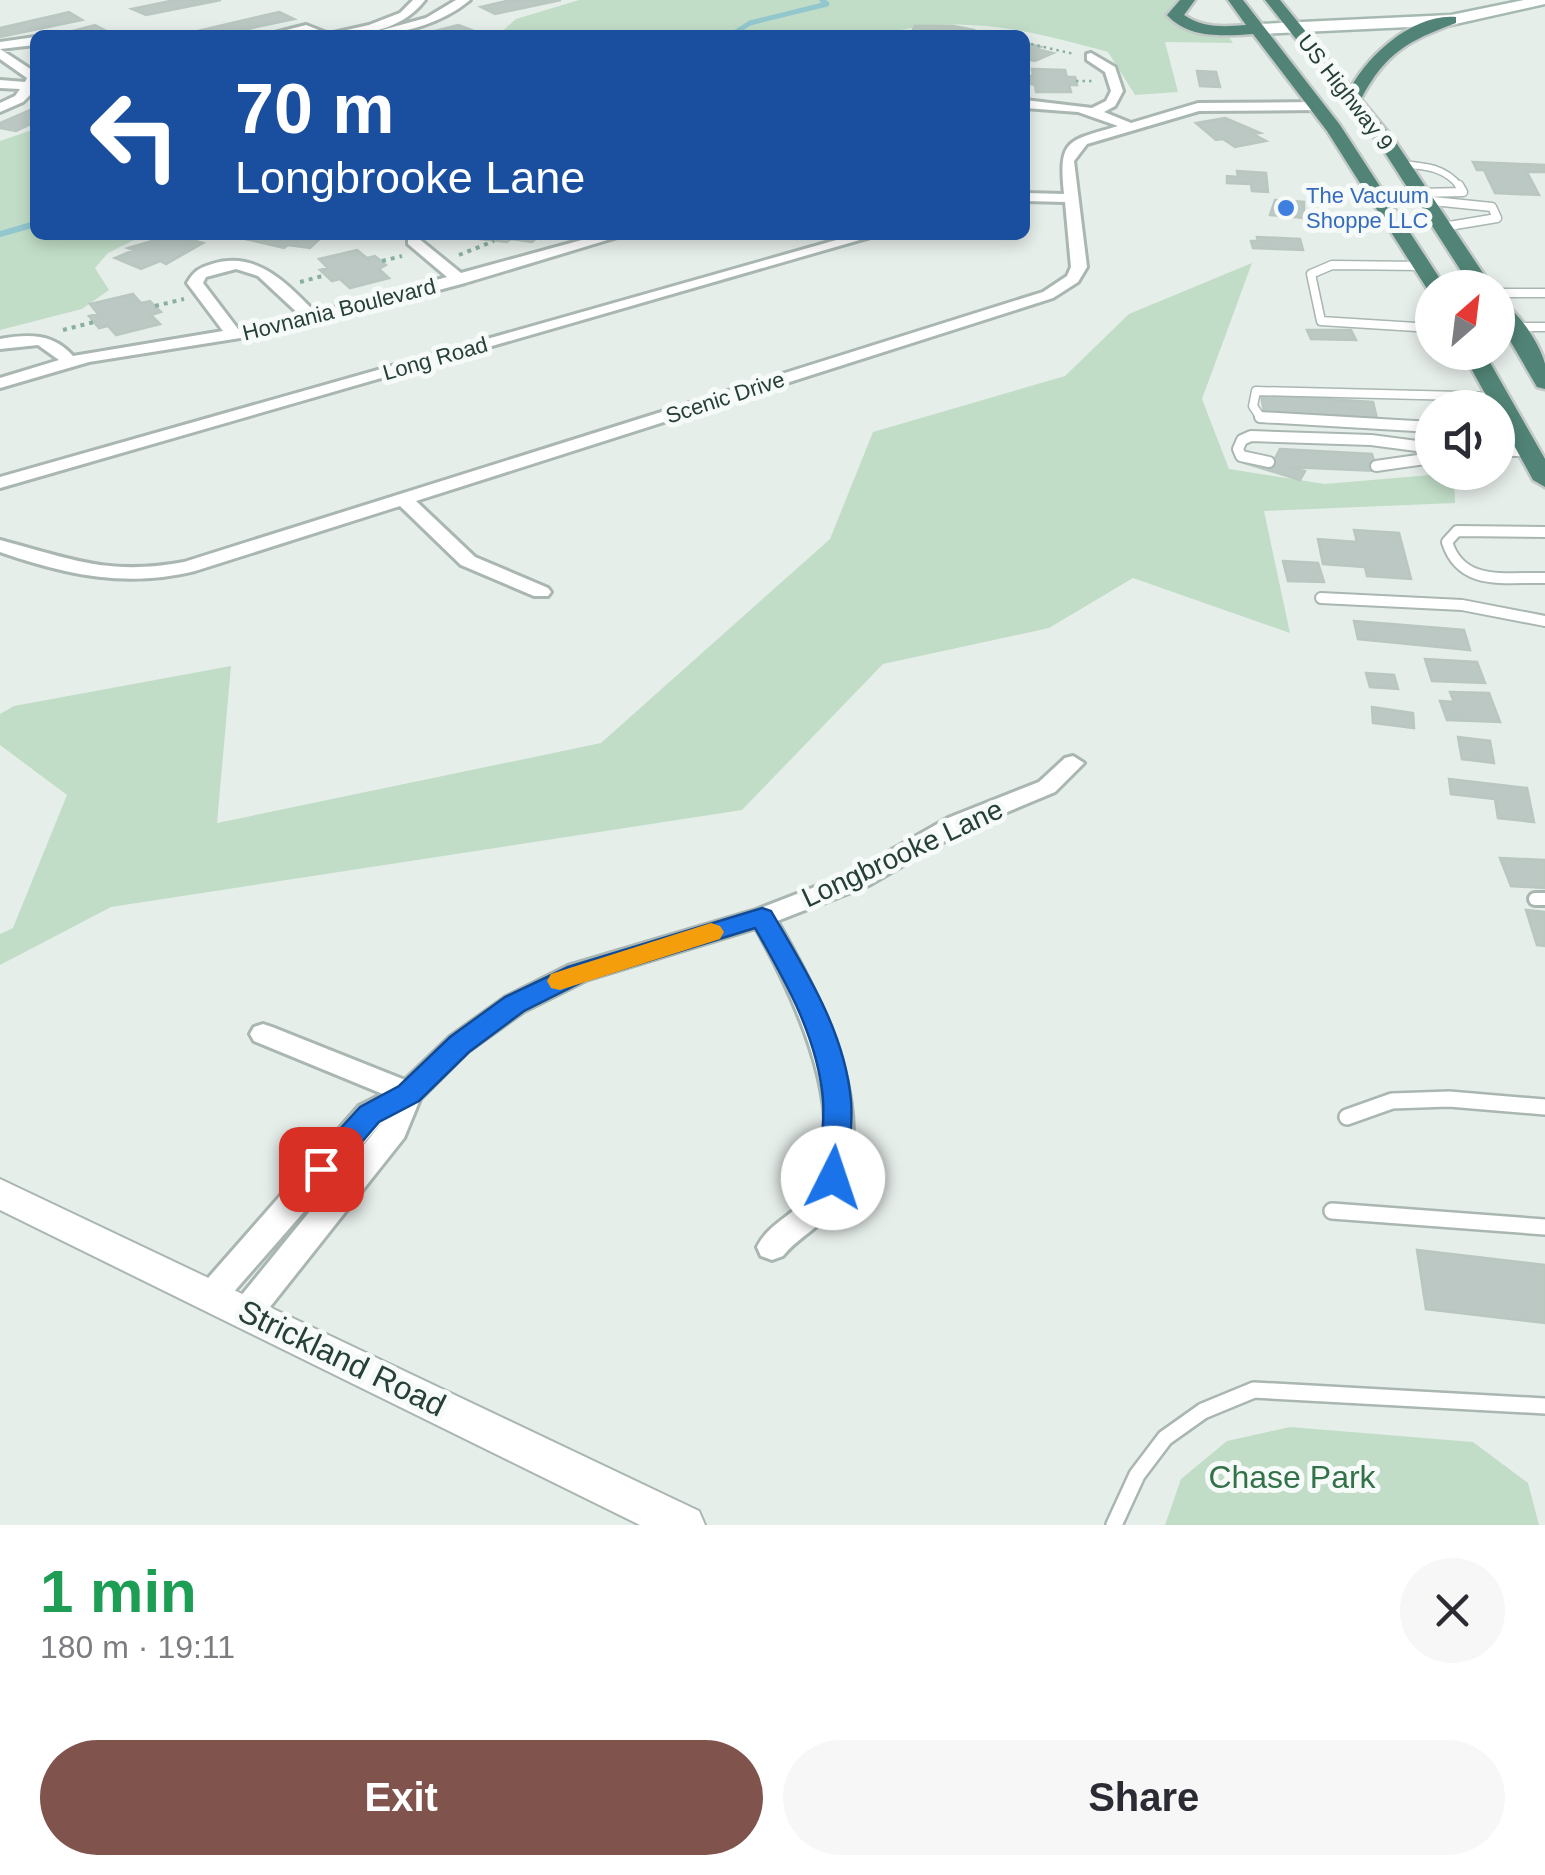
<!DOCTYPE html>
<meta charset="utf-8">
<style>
body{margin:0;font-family:Helvetica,sans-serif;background:#f7f7f7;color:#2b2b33;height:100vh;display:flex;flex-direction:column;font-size:38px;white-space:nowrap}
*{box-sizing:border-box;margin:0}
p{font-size:32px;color:#7c7c81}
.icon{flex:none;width:55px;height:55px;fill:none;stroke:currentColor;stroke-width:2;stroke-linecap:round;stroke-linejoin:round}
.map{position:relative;height:1525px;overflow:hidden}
.side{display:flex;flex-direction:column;background:#fff;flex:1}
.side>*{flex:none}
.guide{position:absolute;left:30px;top:30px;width:1000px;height:210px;border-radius:15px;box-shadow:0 5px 15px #0003;background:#1a4fa0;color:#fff;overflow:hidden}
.needle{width:65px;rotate:28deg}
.fabs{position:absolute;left:1415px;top:270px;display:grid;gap:20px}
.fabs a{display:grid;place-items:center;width:100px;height:100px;border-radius:50%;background:#fff;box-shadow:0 5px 15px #0003;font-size:50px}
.pin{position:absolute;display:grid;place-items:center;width:85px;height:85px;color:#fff;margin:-42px;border-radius:20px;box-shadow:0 5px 15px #0006}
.me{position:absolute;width:110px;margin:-55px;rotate:4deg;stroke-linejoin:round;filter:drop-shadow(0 0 8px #0008)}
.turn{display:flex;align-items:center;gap:35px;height:210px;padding:0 40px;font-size:45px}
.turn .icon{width:130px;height:130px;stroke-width:2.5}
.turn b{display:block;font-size:70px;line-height:85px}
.round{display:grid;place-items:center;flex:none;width:105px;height:105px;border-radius:52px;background:#f7f7f7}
.overview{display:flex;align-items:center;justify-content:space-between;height:170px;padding:0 40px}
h1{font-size:60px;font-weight:700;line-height:75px;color:#1e9e55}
.cta{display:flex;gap:20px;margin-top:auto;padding:20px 40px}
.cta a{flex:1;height:115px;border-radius:60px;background:#80534c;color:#fff;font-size:40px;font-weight:700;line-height:115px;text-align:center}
.cta a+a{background:#f7f7f7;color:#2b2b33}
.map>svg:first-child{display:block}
</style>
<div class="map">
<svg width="1545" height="1525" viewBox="0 0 1545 1525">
<rect width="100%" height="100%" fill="#e6eeea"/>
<path fill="#c1ddc7" d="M579,0H1178L1167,13C1181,31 1204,31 1226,33L1233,43L1165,42L1178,92L1135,95L1108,52C1032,31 959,12 881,35H498L516,19Z
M35,129V235H144L108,253L95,268L109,290L82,309L0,330V141Z
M1252,263L1202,399L1229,469L1325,484L1454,473L1455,503L1264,511L1290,633L1133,578L1049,628L883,664L742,810L111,907L0,965V934L13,928L67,795L0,745V714L14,706L231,666L217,823L601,743L830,539L873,432L1065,376L1129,314Z
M1290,1427L1473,1442L1528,1483L1539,1525H1165L1181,1479L1227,1441Z"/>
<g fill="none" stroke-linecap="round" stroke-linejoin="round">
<path stroke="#93c7ce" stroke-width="5" d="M731,35L750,23L827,4L822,0"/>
<path stroke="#93c7ce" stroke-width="6" d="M0,234L35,224"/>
</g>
<path fill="#bbc8c3" stroke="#b9c7c0" stroke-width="2.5" d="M175,0H221L146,15L132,9Z
M511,0H561L495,14L481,7Z
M69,12L82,20L0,37V28Z
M279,12L294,19L219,35H181Z
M95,25L114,35L69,32Z
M458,25L474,31L420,35Z
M915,26H953L974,30L972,35H910Z
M1025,43L1041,47L1037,49L1053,53L1035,61L1025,59Z
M1032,69L1065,70L1067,77H1075L1077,85H1069L1071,92H1036L1035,85L1027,83L1026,76H1033Z
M1197,71L1216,72L1220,87L1200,86Z
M35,108V122L16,131L0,128V123Z
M1225,118L1260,133L1253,134L1266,141L1235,147L1223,139L1216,140L1196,123Z
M1473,162L1545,165V172H1527L1539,195L1495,193L1484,170H1477Z
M1237,171L1266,173L1268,192L1252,191L1251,184L1227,183V176L1238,177Z
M1275,200L1304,202V218L1270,215Z
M172,235L203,243L166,264L160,261L141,269L115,258L134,250L128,248Z
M245,235H324L310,248L288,245L284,248L241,238Z
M484,235H540L532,242L511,239L507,242L480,239Z
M1257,237L1300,239L1303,250L1253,248L1251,241H1258Z
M357,250L367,258L375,256L386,265L379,269L389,278L350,288L340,279L332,281L320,270L328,268L319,259Z
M133,294L141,303L150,301L161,312L151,315L160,324L116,335L108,326L99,328L89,316L98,314L90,304Z
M1307,330H1351L1356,340L1311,339Z
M1261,395L1373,402L1377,419L1264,412Z
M1280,449L1372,454L1377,471L1288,467L1305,471L1300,480L1238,461L1237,454L1274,460Z
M1354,530L1399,533L1411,579L1367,576L1365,567L1323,564L1318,539L1357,542Z
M1283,561L1318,563L1324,582L1288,581Z
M1354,621L1464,630L1470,650L1358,639Z
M1425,659L1477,662L1485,683L1432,681Z
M1366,673L1394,675L1398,689L1370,687Z
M1450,692L1489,693L1500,722L1447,720L1440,701L1454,702Z
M1372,707L1413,713L1414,728L1373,723Z
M1458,737L1490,741L1494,763L1462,759Z
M1449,779L1527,788L1534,822L1498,818L1495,799L1451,794Z
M1500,858L1545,860V888L1511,886Z
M1526,910L1545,912V946L1537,945Z
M1417,1250L1545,1265V1323L1426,1309Z"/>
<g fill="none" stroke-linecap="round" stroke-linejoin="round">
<g stroke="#a9b6b1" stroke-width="9">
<path id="service-far4" d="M1401,164C1425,166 1445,167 1460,187"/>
</g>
<g stroke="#a9b6b1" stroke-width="11">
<path id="service-far3" d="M1418,193L1463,192L1459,185
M1423,200L1492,207L1497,218L1443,227
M1423,266L1332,265L1311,274L1321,321L1432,328
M1498,293H1545
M1514,327H1545
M1289,419L1261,418L1253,406L1256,391L1500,397"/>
</g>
<g stroke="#a9b6b1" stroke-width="14">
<path id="service-far2" d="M1260,417L1432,427
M1498,451H1530
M1269,462L1241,456L1238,449L1242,440L1251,436L1371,440L1432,448
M1376,466L1432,458
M1545,532L1457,531L1447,542C1461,587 1505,577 1545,578
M1321,598L1462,605L1545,621"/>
</g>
<g stroke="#a9b6b1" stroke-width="18">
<path id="service-far1" d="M1535,899H1545"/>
</g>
<g stroke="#a9b6b1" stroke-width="20">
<path id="service" d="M1347,1117L1392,1101L1449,1099L1545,1107
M1332,1211L1545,1227
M1114,1525L1137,1475L1165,1438L1203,1411L1254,1390L1545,1406"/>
</g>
<g stroke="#a9b6b1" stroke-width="6">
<path id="minor" d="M413,0H425C398,36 347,38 307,32C295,31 280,35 267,35L306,25L329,34L369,25L400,13Z
M456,0H470C441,24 401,35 364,35L426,18Z
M35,37V45L0,49L35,72V90L23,102L0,112V103L15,96L20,89L0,88V80L25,82L27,78L0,59V42Z
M1091,53L1115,67L1123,91L1115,106L1104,112L1131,123L1198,103L1318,102L1324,106L1318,110L1199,111L1087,144L1074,161L1087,267L1078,282L1053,298L416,501L475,557L548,588L551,592L548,596H534L461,565L400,506L195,571C126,588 66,575 0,552V540C72,559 108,576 184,562L1043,292L1067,276L1071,267L1065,202L1025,201V193L1064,194C1058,138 1068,141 1118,126L1078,112L1025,108V100L1092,108L1106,101L1111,91L1105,72L1087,60V54Z
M600,235H624L465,283L285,331L89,362L0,388V378L59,360L38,345L0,349V339C28,334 53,333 73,356L223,331L187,283C194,271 199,268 212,264C257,250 287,284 316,313L447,277L408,244V238H418L461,273ZM236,269L258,276L302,317L238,329L203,283L206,277Z
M854,235H877L0,488V477Z
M1073,756L1084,763L1055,792L964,830L869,885L777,921C821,997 887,1123 832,1209C820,1228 797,1238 783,1256L772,1260L761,1256L757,1247C770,1220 803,1212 815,1186C849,1110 792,993 756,928L586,980L524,1011L468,1051L420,1099L404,1138L258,1322L247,1325L236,1322L232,1312L236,1302L385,1119L224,1303L213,1307L202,1303L198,1294L202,1285L359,1106L383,1094L254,1041L250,1034L254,1027L263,1024L272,1027L405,1080L450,1037L506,997L568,966L753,911L851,873L948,818L1039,782L1065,758Z"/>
</g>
<g stroke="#a9b6b1" stroke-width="4">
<path id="tertiary" d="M0,1179L699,1511L705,1525H640L0,1210Z"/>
</g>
<g stroke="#a5b9b1" stroke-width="5">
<path id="secondary" d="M1524,0H1545V4L1451,25L1260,34L1252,29L1260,24L1451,15Z"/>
</g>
<g stroke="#c2c9c7" stroke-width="5">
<path id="trunk" d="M1180,0H1195L1184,15C1203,28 1224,27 1246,25L1228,0H1243L1340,125L1446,288H1432V293L1429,292L1327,131L1253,34C1223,36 1189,39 1167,15Z
M1265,0H1280L1351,87C1370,53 1415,13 1456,17V23C1408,41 1386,52 1361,99L1393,138L1493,288H1472L1380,145Z
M1498,301C1516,306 1541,346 1545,364C1545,372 1545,381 1545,389L1537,387L1498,320Z
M1462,352H1484L1545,459V487L1533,480L1498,416V408H1493Z"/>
</g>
<path stroke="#89afa1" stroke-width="2.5" stroke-dasharray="2.5 4" stroke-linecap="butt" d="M1031,44L1074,54
M1076,81H1093"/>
<path stroke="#89afa1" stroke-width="4" stroke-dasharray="4 5" stroke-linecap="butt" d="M459,255L494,241
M382,261L402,256
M300,282L326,275
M155,306L184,299
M63,330L94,322"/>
<use href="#service-far4" stroke="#fff" stroke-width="6"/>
<use href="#service-far3" stroke="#fff" stroke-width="8"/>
<use href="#service-far2" stroke="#fff" stroke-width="10"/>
<use href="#service-far1" stroke="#fff" stroke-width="12"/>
<use href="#service" stroke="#fff" stroke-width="15"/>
<use href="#minor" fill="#fff" fill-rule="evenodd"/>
<use href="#tertiary" fill="#fff" fill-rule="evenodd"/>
<use href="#secondary" fill="#fff" fill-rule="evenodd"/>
<use href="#trunk" fill="#518476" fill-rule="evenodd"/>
</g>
<path fill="#1a73e8" stroke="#114b97" stroke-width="2.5" d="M762,908L771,911C805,970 845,1031 851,1101C853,1126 849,1153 848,1178L843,1186L833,1190L823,1186L818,1178C820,1153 825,1125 823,1100C818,1038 786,982 755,928L586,980L524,1011L469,1052L419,1101L379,1122L331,1178L321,1181L311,1178L307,1169L311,1161L360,1107L399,1086L450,1037L505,997L568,967Z"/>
<path fill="#f59e0b" d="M711,923L720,926L724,932L720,939L560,990L551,988L547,981L551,974Z"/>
<circle fill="#3f7fe0" stroke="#f6faf8" stroke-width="4" cx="1286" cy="208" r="10"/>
<g text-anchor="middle" stroke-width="10" stroke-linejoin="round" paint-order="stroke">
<g font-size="22" fill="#263f37" stroke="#f6faf8">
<text transform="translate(1346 92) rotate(52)" y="8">US Highway 9</text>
<text transform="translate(339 309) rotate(-14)" y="8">Hovnania Boulevard</text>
<text transform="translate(435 358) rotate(-16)" y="8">Long Road</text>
<text transform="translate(725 397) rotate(-18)" y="8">Scenic Drive</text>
</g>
<g font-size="22" fill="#366cbe" stroke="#f6faf8" text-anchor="start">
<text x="1306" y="203">The Vacuum<tspan x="1306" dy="25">Shoppe LLC</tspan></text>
</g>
<g font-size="28" fill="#263f37" stroke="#f6faf8">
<text transform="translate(902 853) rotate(-25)" y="10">Longbrooke Lane</text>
</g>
<g font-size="32" fill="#263f37" stroke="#f6faf8">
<text transform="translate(342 1358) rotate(26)" y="11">Strickland Road</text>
</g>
<g font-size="32" fill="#337249" stroke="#f6faf8">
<text x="1292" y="1488">Chase Park</text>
</g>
</g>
</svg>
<div class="fabs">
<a><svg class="needle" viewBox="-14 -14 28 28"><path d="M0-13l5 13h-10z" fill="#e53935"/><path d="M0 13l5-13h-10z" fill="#7c7c81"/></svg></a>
<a><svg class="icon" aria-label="sound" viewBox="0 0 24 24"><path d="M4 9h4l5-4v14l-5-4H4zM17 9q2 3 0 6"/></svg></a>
</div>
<div class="pin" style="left:321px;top:1169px;background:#d93025"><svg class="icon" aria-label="arrive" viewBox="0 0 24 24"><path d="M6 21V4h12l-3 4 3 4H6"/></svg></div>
<svg class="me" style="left:833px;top:1178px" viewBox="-20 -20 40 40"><circle r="19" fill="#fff"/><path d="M0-13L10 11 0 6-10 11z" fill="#1a73e8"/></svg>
<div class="guide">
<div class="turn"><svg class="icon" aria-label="left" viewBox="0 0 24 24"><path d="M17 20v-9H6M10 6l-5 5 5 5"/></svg><div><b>70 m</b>Longbrooke Lane</div></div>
</div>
</div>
<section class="side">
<div class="overview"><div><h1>1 min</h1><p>180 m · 19:11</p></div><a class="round"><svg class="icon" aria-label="close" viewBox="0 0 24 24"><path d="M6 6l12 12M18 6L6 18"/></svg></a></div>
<div class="cta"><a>Exit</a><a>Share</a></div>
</section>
